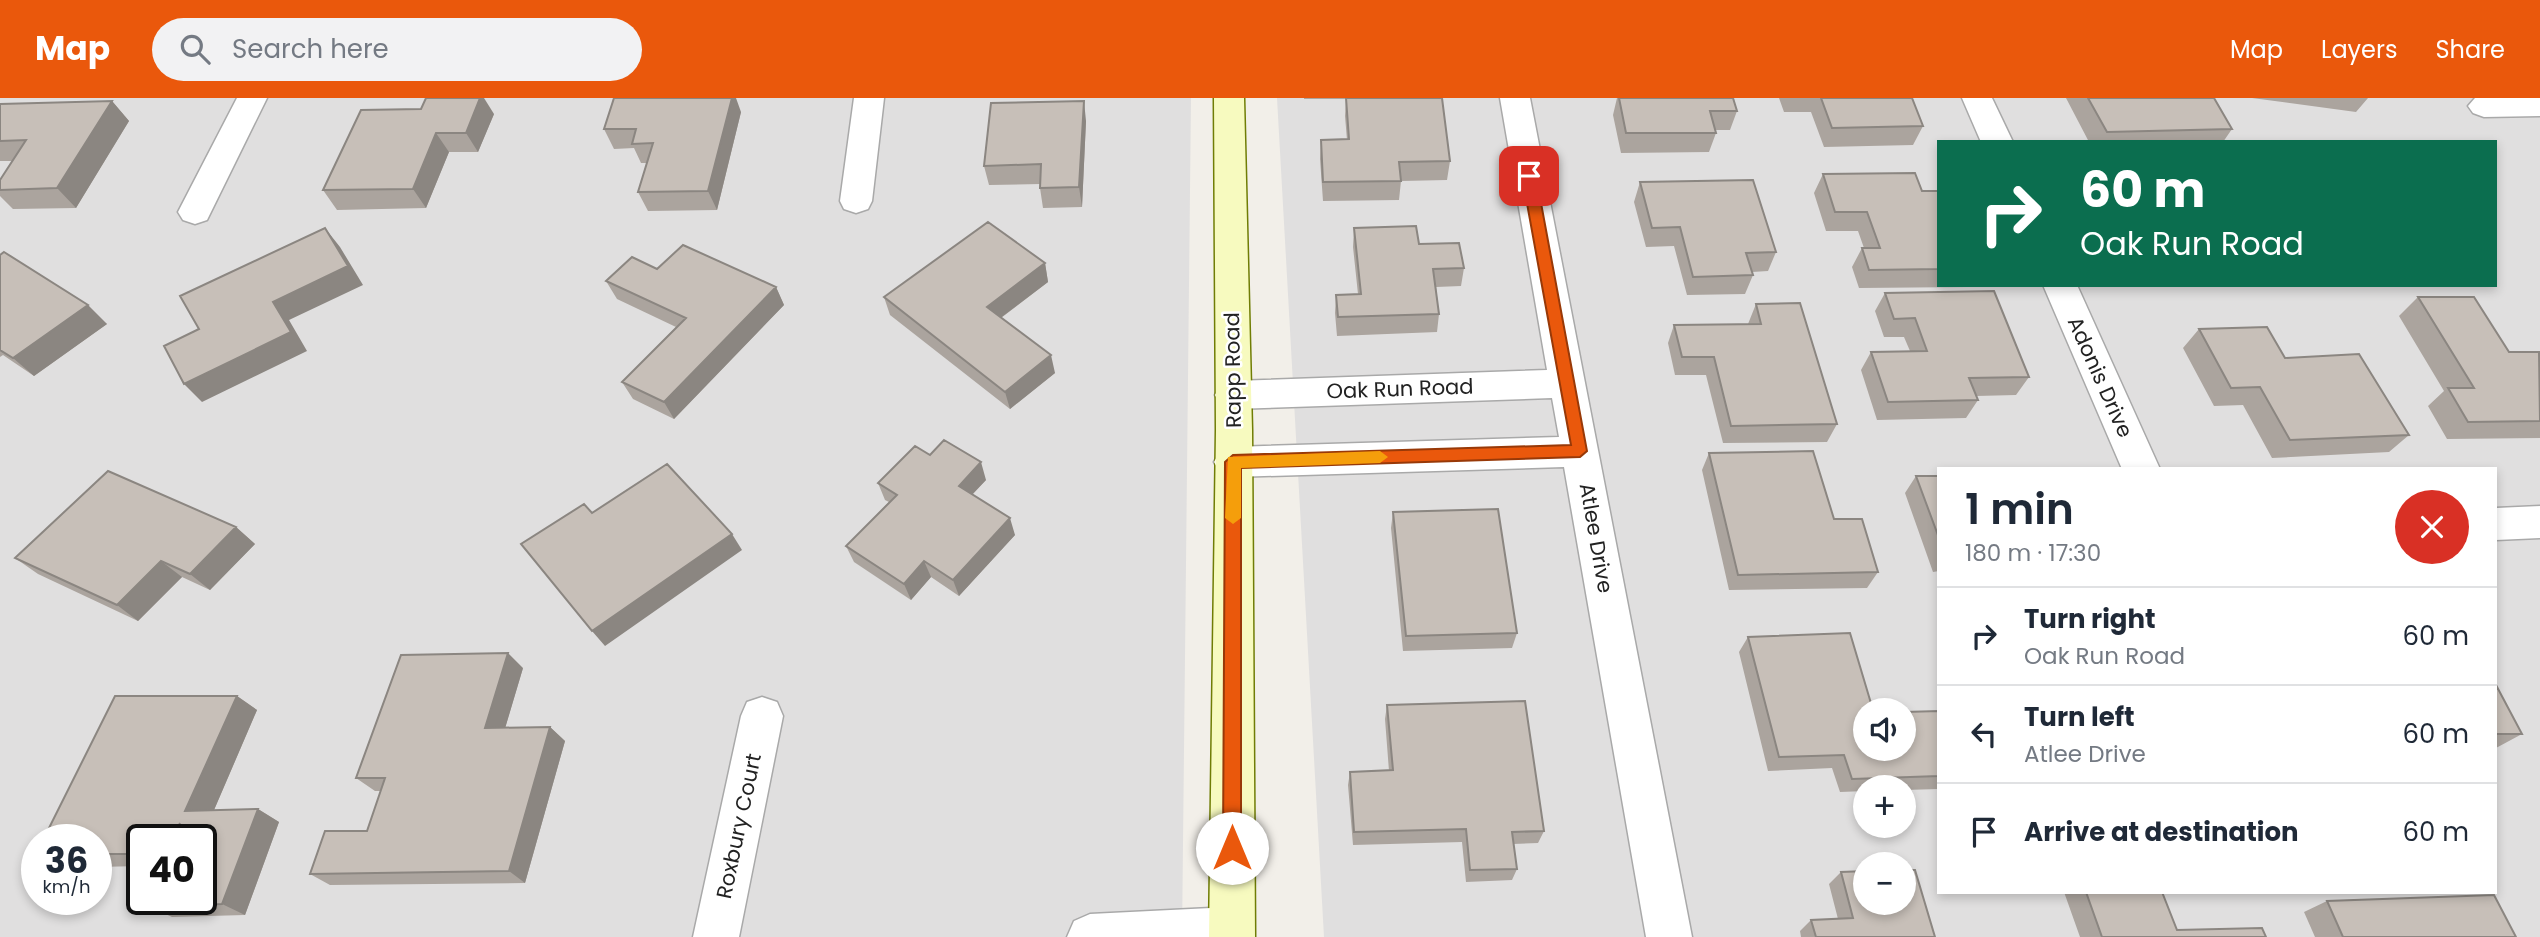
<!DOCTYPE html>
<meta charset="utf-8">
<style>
body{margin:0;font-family:Poppins,sans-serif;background:#f2f2f3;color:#1f2937;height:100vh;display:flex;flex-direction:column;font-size:26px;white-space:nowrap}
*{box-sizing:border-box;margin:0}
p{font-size:23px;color:#747a83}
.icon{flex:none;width:38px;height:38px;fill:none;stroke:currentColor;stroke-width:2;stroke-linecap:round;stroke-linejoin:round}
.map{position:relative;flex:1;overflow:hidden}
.side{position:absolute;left:1937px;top:369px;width:560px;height:427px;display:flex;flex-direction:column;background:#fff;border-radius:0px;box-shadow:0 4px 10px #0003}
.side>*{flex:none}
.guide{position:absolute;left:1937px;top:42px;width:560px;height:147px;border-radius:0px;box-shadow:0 4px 10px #0003;background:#0b6e4f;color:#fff;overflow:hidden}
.controls{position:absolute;left:1853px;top:600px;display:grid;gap:14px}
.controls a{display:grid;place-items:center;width:63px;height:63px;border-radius:50%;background:#fff;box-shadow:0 4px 10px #0003;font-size:35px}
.speed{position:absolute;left:21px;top:726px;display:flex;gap:14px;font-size:35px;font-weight:700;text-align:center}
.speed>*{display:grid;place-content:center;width:91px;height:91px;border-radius:50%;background:#fff;box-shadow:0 4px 10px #0003;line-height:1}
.speed small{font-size:18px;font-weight:400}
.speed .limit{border:4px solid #111;border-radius:10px;background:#fff;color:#111}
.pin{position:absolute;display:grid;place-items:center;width:60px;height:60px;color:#fff;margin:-30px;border-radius:14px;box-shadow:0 4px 10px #0006}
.me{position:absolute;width:77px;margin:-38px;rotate:0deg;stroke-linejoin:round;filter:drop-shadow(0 0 5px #0008)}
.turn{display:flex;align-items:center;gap:24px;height:147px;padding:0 28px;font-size:32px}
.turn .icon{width:91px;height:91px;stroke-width:2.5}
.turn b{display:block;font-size:49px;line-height:60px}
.round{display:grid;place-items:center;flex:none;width:74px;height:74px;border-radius:37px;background:#f2f2f3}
.headline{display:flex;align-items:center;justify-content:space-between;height:119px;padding:0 28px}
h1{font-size:42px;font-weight:600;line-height:52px}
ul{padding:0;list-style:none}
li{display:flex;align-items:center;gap:21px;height:98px;padding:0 28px;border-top:2px solid #e0e1e3}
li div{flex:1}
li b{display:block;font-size:26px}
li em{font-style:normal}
header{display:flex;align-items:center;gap:42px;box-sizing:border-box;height:98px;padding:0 35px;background:#ea580c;color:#fff}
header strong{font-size:33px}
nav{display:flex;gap:38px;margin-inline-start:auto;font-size:24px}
.search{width:490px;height:63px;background:#f2f2f3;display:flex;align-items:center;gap:18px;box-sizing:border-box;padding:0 24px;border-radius:38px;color:#747a83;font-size:26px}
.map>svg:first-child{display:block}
</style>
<header>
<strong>Map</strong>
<div class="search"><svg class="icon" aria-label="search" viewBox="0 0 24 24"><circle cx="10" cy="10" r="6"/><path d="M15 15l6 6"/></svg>Search here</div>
<nav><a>Map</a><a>Layers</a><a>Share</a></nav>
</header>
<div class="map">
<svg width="2540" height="839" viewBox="0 0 2540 839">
<rect width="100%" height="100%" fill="#f2efe9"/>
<path fill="#e0dfdf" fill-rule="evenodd" d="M0,0H1191L1182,839H0ZM37,742H96V802H37ZM142,742H201V802H142Z
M1277,0H2540V839H1324ZM1939,44H2496V187H1939ZM1939,371H2496V794H1939ZM1866,612H1904V651H1866ZM1866,690H1904V728H1866ZM1866,766H1904V805H1866Z"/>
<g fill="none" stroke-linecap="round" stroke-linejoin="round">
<g stroke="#a9a9a9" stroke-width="3">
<path id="street" d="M237,0H267L207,122L195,126L183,122L178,114Z
M854,0H884L872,103L868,111L856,115L844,111L840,103Z
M1500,0H1530L1692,839H1646L1564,369L1233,379L1220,375L1214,364L1220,353L1233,349L1559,339L1552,300L1233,311L1220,307L1215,297L1220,287L1233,283L1547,272Z
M1962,0H1992L2013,44H1981Z
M2540,0V18L2484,19L2473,15L2468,8L2475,0Z
M2043,187H2077L2160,371H2122Z
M2540,408V440L2496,442V410Z
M762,599L777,604L783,618L739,839H693L741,618L747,604Z
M1231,809L1247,816L1254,832L1251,839H1067L1074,823L1090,816Z"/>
</g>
<g stroke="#707d05" stroke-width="3">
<path id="secondary" d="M1214,0H1244L1252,332L1255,839H1209L1216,332Z"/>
</g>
<use href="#street" fill="#fff" fill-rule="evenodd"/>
<use href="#secondary" fill="#f7fabf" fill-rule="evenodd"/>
</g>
<path fill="#aba49e" d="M1304,0H1442L1450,63L1447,82L1401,83L1399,102L1323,103L1320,61L1321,42H1347L1345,18L1346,1H1304Z
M1617,0H1733L1737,13L1730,32H1715L1716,35L1709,54L1621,55L1613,17Z
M1779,0H1912L1923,28L1913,47L1824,49L1811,14H1784Z
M2066,0H2214L2232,31L2223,44H2089Z
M2252,0H2368L2356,14Z
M112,3L129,23L76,110L13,111L0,98V82L13,63H0V6Z
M361,12L494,16L478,54H449L426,110L337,112L323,92Z
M741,14L717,112L648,113L638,94L647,65H641L634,50L614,51L604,31Z
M1086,23L1082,109L1043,110L1040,90V86L989,87L984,68Z
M1823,76L1922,93H1939V187H1969L1968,189L1859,190L1852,169L1862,150H1864L1858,133H1826L1814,95Z
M1640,84L1776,154L1768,173L1752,174L1753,177L1745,196L1687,197L1674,148L1646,149L1634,104Z
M1354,130L1419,146L1464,170L1461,188L1436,189L1439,216L1437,234L1337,238L1335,215L1336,197L1358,196L1353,149Z
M0,157L107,226L34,278L3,257L0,259Z
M1045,165L1048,184L1001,220L1055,275L1010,311L890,217L884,199Z
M657,171L776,189L784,207L674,321L633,301L622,284L676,229L617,201L606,183Z
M2200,187H2270L2269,189H2201Z
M1885,195L2029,279L2016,297L1976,298L1978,302L1966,320L1877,322L1861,272L1871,254L1910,253L1904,239H1884L1875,213Z
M2418,199L2509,254L2540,255V340L2447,341L2428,308L2444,293L2399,218Z
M1756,206L1837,326L1827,344L1723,345L1706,277H1675L1668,245L1674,227L1748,226Z
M2199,231L2285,260L2409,337L2389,354L2272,360L2243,307L2214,308L2183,250Z
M1709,355L1834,421L1878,474L1867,490L1729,492L1702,372Z
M930,357L986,382L972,397L1015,437L959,498L931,479L911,502L854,464L846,448L889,404L885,402L878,385Z
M1916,378H1939V473L1933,474L1905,395Z
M1393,414L1517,535L1512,550L1403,553L1391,430Z
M236,429L255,446L210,492L182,479L138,523L38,476L15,460Z
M1748,539L1866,651L1939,613V691L1904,692V690H1866V693L1840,694L1832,670L1768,673L1739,554Z
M523,570L505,630L550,629L565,643L525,785L330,787L310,776L367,733L381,693H375L356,680Z
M2496,587L2522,636L2496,650Z
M237,598L257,612L214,712L258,711L279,724L245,817L172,819L148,808L201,742H142V768L96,769V742Z
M1387,607L1544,733L1538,745L1513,746L1517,771L1512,782L1466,784L1462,744L1353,747L1348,687L1350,674L1389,673L1385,621Z
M1841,774L1935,839H1801L1800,833L1811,822L1838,821L1829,786Z
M2064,794H2162L2177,832L2266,839H2080Z
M2327,803L2516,839H2315L2304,814Z"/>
<path fill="#8b8681" d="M480,0H484L494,16L478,54L466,35Z
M732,0H736L741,14L717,112L708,93Z
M112,3L129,23L76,110L57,90Z
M1084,3L1086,23L1082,109L1079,89Z
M436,35L449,54L426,110L413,91Z
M325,130L340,149L363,187L289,222L307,253L202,304L184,286L273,204Z
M1045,165L1048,184L991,227L987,209Z
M776,189L784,207L674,321L664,304Z
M88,207L107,226L34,278L13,260Z
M1051,257L1055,275L1010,311L1005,294Z
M981,364L986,382L964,405L959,388Z
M1010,420L1015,437L959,498L953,482Z
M236,429L255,446L210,492L190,476Z
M732,436L742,452L605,548L592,533Z
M161,463L182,479L138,523L117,507Z
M924,463L931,479L911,502L904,486Z
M508,555L523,570L501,644L485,630Z
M237,598L257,612L208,726L185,713Z
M550,629L565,643L525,785L509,773Z
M258,711L279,724L245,817L222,806Z"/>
<path fill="#c7bfb8" stroke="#8b8681" stroke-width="2" d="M426,0H480L466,35H436L413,91L323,92L361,12L421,11Z
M614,0H732L708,93L638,94L653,45L632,46L636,31H604Z
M1346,0H1442L1450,63L1399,64L1401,83L1323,84L1321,42L1349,41Z
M1619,0H1733L1737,13H1710L1716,35H1626Z
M1821,0H1912L1923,28L1832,30Z
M2088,0H2214L2232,31L2107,34Z
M112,3L57,90L0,92V82L26,42L0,43V6Z
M1084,3L1079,89L1040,90L1041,66L984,68L991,5Z
M1915,75L1922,93H1939V171L1869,172L1862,150H1880L1867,114H1835L1823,76Z
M1753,82L1776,154L1746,155L1753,177L1693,179L1680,129L1652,130L1640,84Z
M988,124L1045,165L987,209L1051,257L1005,294L884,199Z
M1416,128L1419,146L1459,145L1464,170L1433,171L1439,216L1338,219L1336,197L1361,196L1354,130Z
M325,130L348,168L273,204L291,234L184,286L164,248L199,231L180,198Z
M683,147L776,189L664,304L622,284L686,220L606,183L632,159L657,171Z
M4,154L88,207L13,260L0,252V157Z
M1994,193L2029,279L1969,280L1978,302L1888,304L1871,254L1927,253L1915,220L1894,221L1885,195Z
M2418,199H2474L2509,254H2539L2540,323L2468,324L2448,290H2474Z
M1800,205L1837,326L1731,328L1714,259H1682L1674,227L1761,226L1756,206Z
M2267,229L2285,260L2359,256L2409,337L2290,342L2260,289L2231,290L2199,231Z
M944,342L981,364L959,388L1010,420L953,482L924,463L904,486L846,448L897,397L878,385L915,348L930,357Z
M1813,353L1834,421H1862L1878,474L1738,477L1709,355Z
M667,366L732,436L592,533L521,446L584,406L592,415Z
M108,373L236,429L190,476L161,463L117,507L15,460Z
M1916,378H1939V440Z
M1498,411L1517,535L1406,538L1393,414Z
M1850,535L1873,612H1866V651H1904V614L1939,613V678L1852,681L1844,657L1779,659L1748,539Z
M508,555L485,630L550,629L509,773L310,776L325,733H367L385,680H356L401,557Z
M2496,587L2522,636H2496Z
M115,598H237L185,713L258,711L222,806L148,808L150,802H201V742H173L180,725L173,742H142V756H96V742H43Z
M1525,603L1544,733L1512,734L1517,771L1470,772L1466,731L1354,734L1350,674L1393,672L1387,607Z
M1904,772H1915L1935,839H1816L1811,822L1853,820L1841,774L1866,773V805H1904Z
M2086,794H2162L2177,832L2262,830L2266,839H2102Z
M2494,797L2516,839H2343L2327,803Z"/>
<path fill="#ea580c" stroke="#983908" stroke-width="2" d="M1529,73L1536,78L1587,353L1580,359L1241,370V750L1238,756L1232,759L1225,756L1223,750L1225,364L1233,357L1571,347L1522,78Z"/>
<path fill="#f59e0b" d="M1380,353L1388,359L1380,365L1241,370V420L1233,426L1225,420L1228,359Z"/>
<g text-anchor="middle" stroke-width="5" stroke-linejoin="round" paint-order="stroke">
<g font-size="21" fill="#222" stroke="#fff">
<text transform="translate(1233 272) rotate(-91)" y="7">Rapp Road</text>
<text transform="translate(2100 279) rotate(66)" y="7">Adonis Drive</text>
<text transform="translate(1400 291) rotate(-2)" y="7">Oak Run Road</text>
<text transform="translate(1596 440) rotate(80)" y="7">Atlee Drive</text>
<text transform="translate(739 728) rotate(-78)" y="7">Roxbury Court</text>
</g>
</g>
</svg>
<div class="controls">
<a><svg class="icon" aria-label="sound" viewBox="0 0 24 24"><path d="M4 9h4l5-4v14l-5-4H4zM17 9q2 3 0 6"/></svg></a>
<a>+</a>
<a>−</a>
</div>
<div class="speed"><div>36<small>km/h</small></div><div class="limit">40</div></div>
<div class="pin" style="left:1529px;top:78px;background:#d93025"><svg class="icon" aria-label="arrive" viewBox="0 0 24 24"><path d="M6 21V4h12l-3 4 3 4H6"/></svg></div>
<svg class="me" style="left:1232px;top:750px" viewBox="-20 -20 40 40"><circle r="19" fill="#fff"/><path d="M0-13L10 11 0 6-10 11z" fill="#ea580c"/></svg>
<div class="guide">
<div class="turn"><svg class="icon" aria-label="right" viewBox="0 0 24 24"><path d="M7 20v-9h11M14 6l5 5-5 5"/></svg><div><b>60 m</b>Oak Run Road</div></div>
</div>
<section class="side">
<div class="headline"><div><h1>1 min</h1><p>180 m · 17:30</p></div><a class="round" style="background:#d93025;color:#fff"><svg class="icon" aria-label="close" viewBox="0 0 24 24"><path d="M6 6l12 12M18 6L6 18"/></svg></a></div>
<ul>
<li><svg class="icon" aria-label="right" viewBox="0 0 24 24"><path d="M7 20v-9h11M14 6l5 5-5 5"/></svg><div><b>Turn right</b><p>Oak Run Road</p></div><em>60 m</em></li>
<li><svg class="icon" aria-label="left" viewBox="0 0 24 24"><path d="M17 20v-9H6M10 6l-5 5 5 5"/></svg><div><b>Turn left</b><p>Atlee Drive</p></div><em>60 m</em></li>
<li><svg class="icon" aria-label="arrive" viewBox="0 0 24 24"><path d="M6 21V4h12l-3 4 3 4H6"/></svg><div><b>Arrive at destination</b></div><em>60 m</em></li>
</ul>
</section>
</div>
